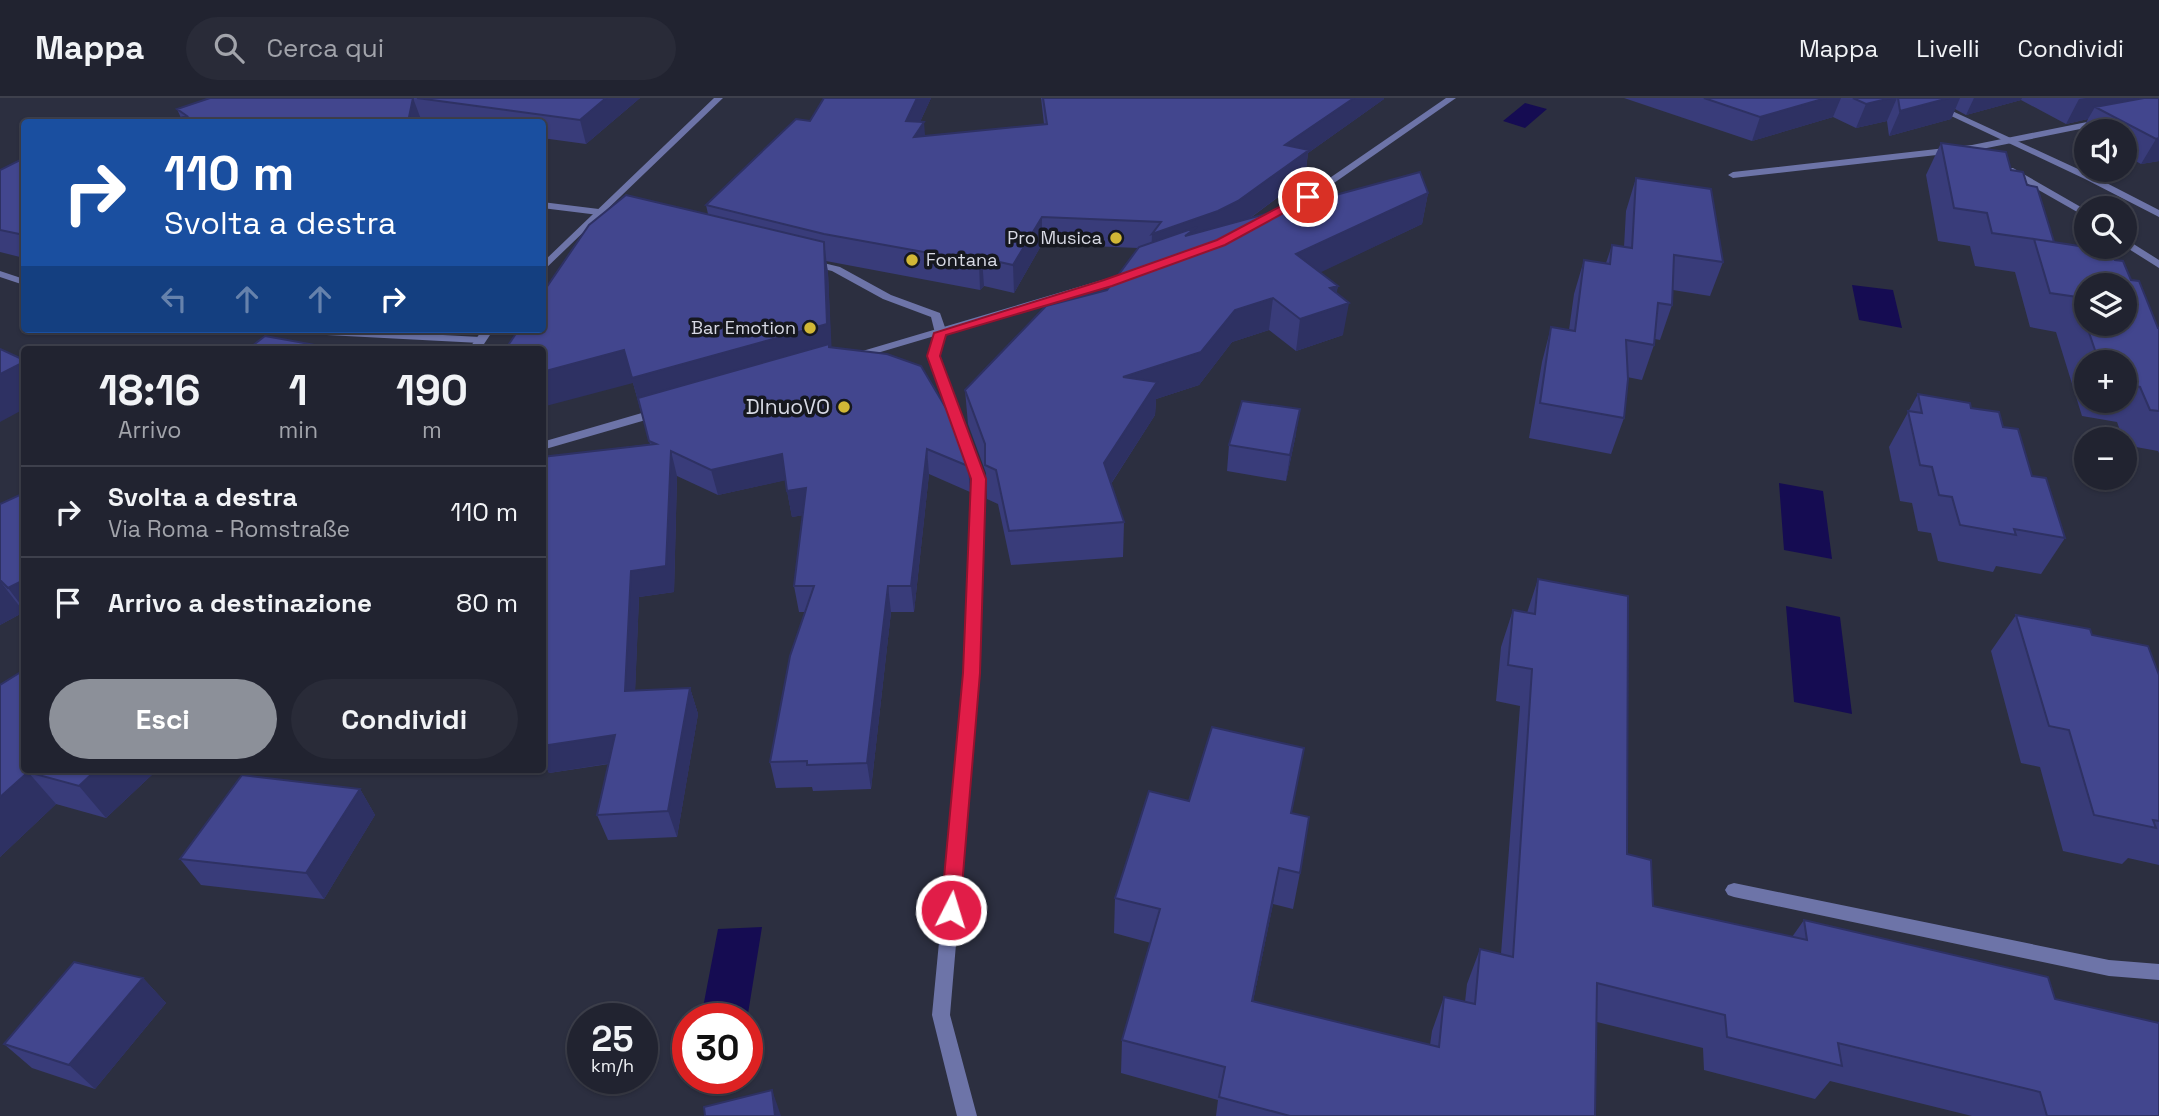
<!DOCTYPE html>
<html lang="it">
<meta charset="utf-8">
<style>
body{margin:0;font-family:"Space Grotesk",sans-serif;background:#292b38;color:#f1f3f6;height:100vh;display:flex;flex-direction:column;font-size:26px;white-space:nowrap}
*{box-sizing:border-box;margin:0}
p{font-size:23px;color:#a2a4ab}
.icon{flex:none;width:38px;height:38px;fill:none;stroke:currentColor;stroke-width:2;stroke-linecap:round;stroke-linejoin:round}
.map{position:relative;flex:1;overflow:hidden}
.drawer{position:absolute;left:21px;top:248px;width:525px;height:427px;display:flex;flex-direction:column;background:#212330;border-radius:7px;box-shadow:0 2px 5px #0004,0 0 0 2px #3e404c}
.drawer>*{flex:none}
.guide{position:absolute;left:21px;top:21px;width:525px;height:214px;border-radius:7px;box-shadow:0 2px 5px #0004,0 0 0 2px #3e404c;background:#1a4fa0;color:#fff;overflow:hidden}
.fabs{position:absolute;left:2074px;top:21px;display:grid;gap:14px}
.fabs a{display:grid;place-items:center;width:63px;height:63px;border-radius:50%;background:#212330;box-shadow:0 2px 5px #0004,0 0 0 2px #3e404c;font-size:35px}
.speed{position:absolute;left:567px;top:905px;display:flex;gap:14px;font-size:35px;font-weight:700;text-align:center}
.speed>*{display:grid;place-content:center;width:91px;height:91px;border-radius:50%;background:#212330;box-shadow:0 2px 5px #0004,0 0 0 2px #3e404c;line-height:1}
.speed small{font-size:18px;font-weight:400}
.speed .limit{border:10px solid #d22;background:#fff;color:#111}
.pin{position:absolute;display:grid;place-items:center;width:60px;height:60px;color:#fff;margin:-30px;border:4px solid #fff;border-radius:50%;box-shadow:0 2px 7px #0007}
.me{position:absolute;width:77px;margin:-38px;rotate:5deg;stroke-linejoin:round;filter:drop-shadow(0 0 5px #0008)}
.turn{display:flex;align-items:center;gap:24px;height:147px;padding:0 28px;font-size:32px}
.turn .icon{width:91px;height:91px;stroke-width:2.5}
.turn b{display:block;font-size:49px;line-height:60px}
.lanes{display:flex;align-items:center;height:66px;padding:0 28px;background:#0003;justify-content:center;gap:35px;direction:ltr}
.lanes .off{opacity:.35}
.eta{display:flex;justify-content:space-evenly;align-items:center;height:119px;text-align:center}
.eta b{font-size:42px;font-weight:600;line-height:49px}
.button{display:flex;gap:14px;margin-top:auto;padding:14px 28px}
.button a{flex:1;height:80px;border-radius:42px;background:#8c9099;color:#fff;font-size:28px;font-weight:600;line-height:80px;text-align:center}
.button a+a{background:#292b38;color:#f1f3f6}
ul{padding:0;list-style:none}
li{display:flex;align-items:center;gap:21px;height:91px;padding:0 28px;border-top:2px solid #3e404c}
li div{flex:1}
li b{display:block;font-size:26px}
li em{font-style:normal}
header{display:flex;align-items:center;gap:42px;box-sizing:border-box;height:98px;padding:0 35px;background:#212330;border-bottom:2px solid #3e404c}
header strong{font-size:33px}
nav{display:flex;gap:38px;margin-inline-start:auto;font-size:24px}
.search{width:490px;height:63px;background:#292b38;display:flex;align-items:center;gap:18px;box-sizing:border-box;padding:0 24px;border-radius:38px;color:#a2a4ab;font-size:26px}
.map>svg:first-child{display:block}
</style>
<header>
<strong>Mappa</strong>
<div class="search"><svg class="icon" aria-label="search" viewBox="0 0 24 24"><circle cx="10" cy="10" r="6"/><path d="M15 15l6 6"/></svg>Cerca qui</div>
<nav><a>Mappa</a><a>Livelli</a><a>Condividi</a></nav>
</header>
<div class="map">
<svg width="2159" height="1018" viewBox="0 0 2159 1018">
<rect width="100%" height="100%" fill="#2c2f40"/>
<path fill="#150c52" d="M1525,5L1547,11L1525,30L1503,23Z
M1852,187L1893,192L1902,230L1859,222Z
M1779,385L1823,393L1832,461L1784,452Z
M1786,508L1840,519L1852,616L1794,604Z
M762,829L747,922L701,920L718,831Z"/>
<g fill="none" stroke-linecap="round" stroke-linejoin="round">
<path fill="#6d74a8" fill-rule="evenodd" d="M2102,21L2105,22V26L1972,53L1733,80L1728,77L1733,74L1972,47Z
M2007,70H2013L2086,112V119L2007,74Z
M2124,140L2159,162V170L2124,148Z
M1734,785L2109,862L2159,866V882L2109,878L1734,799L1728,797L1725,792L1728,787Z"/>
<path fill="#6d74a8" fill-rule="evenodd" d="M1913,0H1924L2091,77L2159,112V119L2085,81Z
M542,104L615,113L620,116L615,119L542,110Z
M811,162L840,169L891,197L940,215L947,235L940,258L985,381L979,575L950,917L977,1018H957L932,917L965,575L973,381L928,258L935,235L931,219L883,201L832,173L807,167V163Z
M0,173L24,181V187L0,179Z
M264,231H332L480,239L486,242L480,245L269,234Z"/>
<path fill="#6d74a8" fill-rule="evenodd" d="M714,0H723L542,174V165Z
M1446,0H1456L1311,101L1270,122L1262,120L1305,97Z
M1129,174L1134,177L1133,179L857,261L853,262L847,259L849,257Z
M483,231H494L480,252H468Z
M659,310L663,311V317L542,352V344Z"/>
</g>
<path fill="#393c7a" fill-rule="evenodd" d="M210,0H640L586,46L542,40V24H428L181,20L177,11Z
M824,0H931L920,24L925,38L1044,26L1041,0H1384V1L1308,55L1305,79L1249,121L1428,95L1422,126L1320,174L1338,188L1336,195L1343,237L1296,253L1269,232L1232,244L1199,287L1156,301L1155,317L1111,386L1124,424L1123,459L1011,467L998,406L987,401L986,375L968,326L965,292L1107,192L1138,150L1042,146L1014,195L984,188L980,192L826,163L828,175L831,249L969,356L970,381V394L929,376L914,514H891L871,691L813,693L812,689L776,690L770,664L805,514H799L794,488L803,417L792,419L785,382L718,397L677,378L674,494L639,499L635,593L690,590L698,616L677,739L608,742L597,717L609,666L549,675L542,659V359L650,346L633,285L708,116L706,107L810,23Z
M1624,0H2159V63L2141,66L2124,57V33H2086V36L2081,34L2088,21L2066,26L2021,2L1966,17L1955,11L1951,21L1889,38L1887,23L1856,30L1833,19L1752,43Z
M1941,45L2011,72L2027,87L2054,144L2115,162L2131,182L2158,230H2159V355L2158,353L2125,347L2124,341H2123L2117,324L2082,318L2056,234L2030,229L2015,174L1975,168L1970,148L1938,143L1926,77ZM2086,264H2124V303H2086Z
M24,60V160L0,154V72Z
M1636,80L1723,164L1710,198L1673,192L1672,207L1660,242L1655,241L1654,247L1642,282L1627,279L1624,320L1611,356L1529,340L1542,264L1551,229L1569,232L1574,196L1584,162L1606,165L1612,147L1624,149L1626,113Z
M1918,296L1971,310L2003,329L2032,378L2065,440L2041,476L1996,468L1993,474L1938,463L1931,435L1918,433L1912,405L1900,403L1889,349Z
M1296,336L1286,383L1227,373L1229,347Z
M24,395V514L0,527V406Z
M1538,481L1627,756L1653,808L1792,839L1804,822L2055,901L2159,1018H1972L1830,983L1815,1001L1704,972L1703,950L1597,924L1595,1018H1216L1218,1002L1121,975L1122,942L1151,845L1114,835L1115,800L1189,703L1292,716L1300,775L1293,811L1273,806L1253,903L1430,947L1432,933L1444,899L1465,904L1467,886L1480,851L1501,856L1520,608L1496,603L1501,549L1513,512L1527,515Z
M2016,517L2092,537L2159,577V767L2128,760L2122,766L2063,753L2040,669L2021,665L1991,553Z
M0,587L157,672L106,720L56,706L0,759Z
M360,691L375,717L324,801L201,787L180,761Z
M143,880L166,905L95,991L32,970L4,946Z"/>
<path fill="#2e3163" d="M413,0L422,24H408Z
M606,0H640L586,46L580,22Z
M917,0H931L909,48L906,23Z
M1354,0H1384V1L1308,55L1305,79L1236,130L1151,164L1152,136L1285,47Z
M1826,0H1841L1833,19L1752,43L1760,19Z
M1891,0H1897L1887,23L1856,30L1866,6Z
M1949,0H1960L1951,21L1889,38L1900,13Z
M1974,0H2022L2021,2L1966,17Z
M2086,0H2159L2095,9L2088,21L2066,26L2079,1Z
M924,24L926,50L914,39Z
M2159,40V63L2141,66L2156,41Z
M1428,95L1422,126L1292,188L1296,156Z
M1042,119V146L1014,195L1013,167Z
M824,144L828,175L832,258L641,313L633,285L542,309V274Z
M542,147L546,158L542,161Z
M982,160L984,188L980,192L979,164Z
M1338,188L1334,209L1349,205L1343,237L1296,253L1300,221L1330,190Z
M1273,200L1269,232L1232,244L1199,287L1156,301L1155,317L1103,398L1104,365L1123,279L1235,212Z
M24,264V311L0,324V276Z
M1300,311L1296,336L1286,383L1290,357Z
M927,351L929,376L914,514L911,488Z
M671,353L677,378L674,494L639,499L634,619L625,593L631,473Z
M782,356L787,382L718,397L711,372Z
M969,356L970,381V394L968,368Z
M806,390L811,416L792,419L787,393Z
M24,482V511L8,490Z
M0,483L24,514L0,527Z
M888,488L891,514L871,691L867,665Z
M690,590L698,616L677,739L668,713Z
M542,637H615L625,663L549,675L542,659Z
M96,672H157L106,720L79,688Z
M28,674L56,706L0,759V699Z
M360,691L375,717L324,801L306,775Z
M1279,770L1273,806L1246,937L1252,903Z
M143,880L166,905L95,991L69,967Z
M772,992L780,1015L781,1018H775Z"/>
<path fill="#42468e" stroke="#2e3163" stroke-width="2" fill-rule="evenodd" d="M210,0H413L408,24H166L187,18L177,11Z
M417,0H606L580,22Z
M824,0H917L906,23L924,24L914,39L1047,26L1043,0H1354L1285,47L1309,52L1238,103L1218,113L1152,136L1161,124L1042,119L1013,167L982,160L979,164L824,136L706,107L796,21L810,23Z
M1704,0H1826L1760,19Z
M1853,0H1891L1866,6Z
M1898,0H1949L1900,13Z
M2144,0H2159V40L2156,41L2095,9Z
M1941,45L2006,54L2011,72L2023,74L2027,87L2037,89L2054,144L1992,135L1987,115L1954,110Z
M24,60V137L0,132V72Z
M1420,74L1428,95L1296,156L1338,188L1330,190L1349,205L1300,221L1273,200L1235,212L1201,254L1123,279L1157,284L1104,365L1124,424L1009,433L996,372L985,367V346L965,292L1046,208L1107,192L1139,149L1197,129L1185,138Z
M1636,80L1711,91L1723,164L1674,157L1672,207L1658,205L1654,247L1626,242L1628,281L1624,320L1540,305L1551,229L1575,233L1584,162L1610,166L1612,147L1632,150Z
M626,97L824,144L827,226L632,280L624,252L542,274V252H505L519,231H542V196L589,127Z
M2034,141L2111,153L2115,162L2123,163L2131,182L2139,183L2158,230H2159V313L2150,312L2140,289L2124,286V264H2099L2077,199L2050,195ZM2086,187H2124V226H2086Z
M265,238L321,248L316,252H247Z
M829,246V249L887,256L921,268L950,317L953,314L969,356L968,368L927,351L911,488H888L867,665L807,667V663L770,664L790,558L814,488H794L806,390L787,393L782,356L711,372L671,353L666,468L631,473L625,593L690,590L668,713L597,717L615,637L542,648V359L656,346L649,343L638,300Z
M0,251L24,262V264L0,276Z
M1918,296L1970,305L1971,310L1999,314L2003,329L2018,331L2032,378L2046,380L2065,440L2014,431L2016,437L1960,427L1952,399L1939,397L1932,369L1920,367L1908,313L1922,315Z
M1242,303L1300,311L1290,357L1229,347Z
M24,395V482L8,490L0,482V406Z
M1538,481L1628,498L1627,756L1651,762L1653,808L1807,842L1804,822L2048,879L2055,901L2159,925V1018H2047L2040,994L1838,945L1842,968L1727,939L1725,917L1597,885L1595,1018H1290L1219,999L1225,969L1122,942L1160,811L1115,800L1149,693L1189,703L1212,629L1304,650L1291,715L1309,719L1300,775L1279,770L1252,903L1439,949L1444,899L1475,906L1480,851L1513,859L1532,571L1508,567L1513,512L1535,516Z
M2016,517L2090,531L2092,537L2148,548L2159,577V723L2153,722L2156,730L2094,717L2069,632L2049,628Z
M24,572V672H96L79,688L28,674L0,699V587Z
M242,677L360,691L306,775L180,761Z
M74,864L143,880L69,967L4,946Z
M772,992L775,1018H705L704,1009Z"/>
<path fill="#e11d48" stroke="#92132f" stroke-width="2" d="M1304,96L1313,99L1225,147L1112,188L946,237L940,258L986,381L980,575L960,812L958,818L951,820L944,818L941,812L963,575L971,381L927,258L934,235L1104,182L1217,142Z"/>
<g fill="#d1b736" stroke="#16181f" stroke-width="2.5">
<circle cx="1116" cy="140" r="7"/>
<circle cx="912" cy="162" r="7"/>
<circle cx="810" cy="230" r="7"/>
<circle cx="844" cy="309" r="7"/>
</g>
<g text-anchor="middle" stroke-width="7" stroke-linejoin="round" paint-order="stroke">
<g font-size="18" fill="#d7d9e4" stroke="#16181f" text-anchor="end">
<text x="1102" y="146">Pro Musica</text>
<text x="926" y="168" text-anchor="start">Fontana</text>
<text x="796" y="236">Bar Emotion</text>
</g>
<g font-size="21" fill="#d7d9e4" stroke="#16181f" text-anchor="end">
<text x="830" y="316">DInuoVO</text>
</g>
</g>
</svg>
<div class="fabs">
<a><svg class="icon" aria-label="sound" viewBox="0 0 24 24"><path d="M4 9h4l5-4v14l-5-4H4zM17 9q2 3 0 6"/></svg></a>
<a><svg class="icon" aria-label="search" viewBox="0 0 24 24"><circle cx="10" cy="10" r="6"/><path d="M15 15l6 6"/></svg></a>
<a><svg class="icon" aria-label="layers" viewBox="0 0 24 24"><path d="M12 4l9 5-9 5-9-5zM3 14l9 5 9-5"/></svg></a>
<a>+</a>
<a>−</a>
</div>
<div class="speed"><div>25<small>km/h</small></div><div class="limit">30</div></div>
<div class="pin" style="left:1308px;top:99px;background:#d93025"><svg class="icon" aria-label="arrive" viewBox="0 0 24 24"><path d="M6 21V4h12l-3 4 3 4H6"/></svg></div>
<svg class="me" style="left:951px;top:812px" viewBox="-20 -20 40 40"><circle r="17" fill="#e11d48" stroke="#fff" stroke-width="3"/><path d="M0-11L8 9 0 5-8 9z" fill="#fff"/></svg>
<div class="guide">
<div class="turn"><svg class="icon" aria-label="right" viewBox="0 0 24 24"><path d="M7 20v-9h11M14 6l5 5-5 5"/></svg><div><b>110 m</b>Svolta a destra</div></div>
<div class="lanes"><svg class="icon off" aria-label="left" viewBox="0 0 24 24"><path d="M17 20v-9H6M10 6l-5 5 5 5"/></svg><svg class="icon off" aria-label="ahead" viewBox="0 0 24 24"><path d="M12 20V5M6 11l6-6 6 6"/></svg><svg class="icon off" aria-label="ahead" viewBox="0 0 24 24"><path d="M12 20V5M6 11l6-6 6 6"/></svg><svg class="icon" aria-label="right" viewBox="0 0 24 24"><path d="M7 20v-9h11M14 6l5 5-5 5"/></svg></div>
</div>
<section class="drawer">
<div class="eta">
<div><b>18:16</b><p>Arrivo</p></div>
<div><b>1</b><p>min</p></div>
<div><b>190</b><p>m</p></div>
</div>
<ul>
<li><svg class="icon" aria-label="right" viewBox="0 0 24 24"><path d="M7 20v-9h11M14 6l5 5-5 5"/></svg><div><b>Svolta a destra</b><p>Via Roma - Romstraße</p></div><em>110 m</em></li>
<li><svg class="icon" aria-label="arrive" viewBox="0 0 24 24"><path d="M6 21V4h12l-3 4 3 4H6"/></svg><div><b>Arrivo a destinazione</b></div><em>80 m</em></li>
</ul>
<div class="button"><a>Esci</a><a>Condividi</a></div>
</section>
</div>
